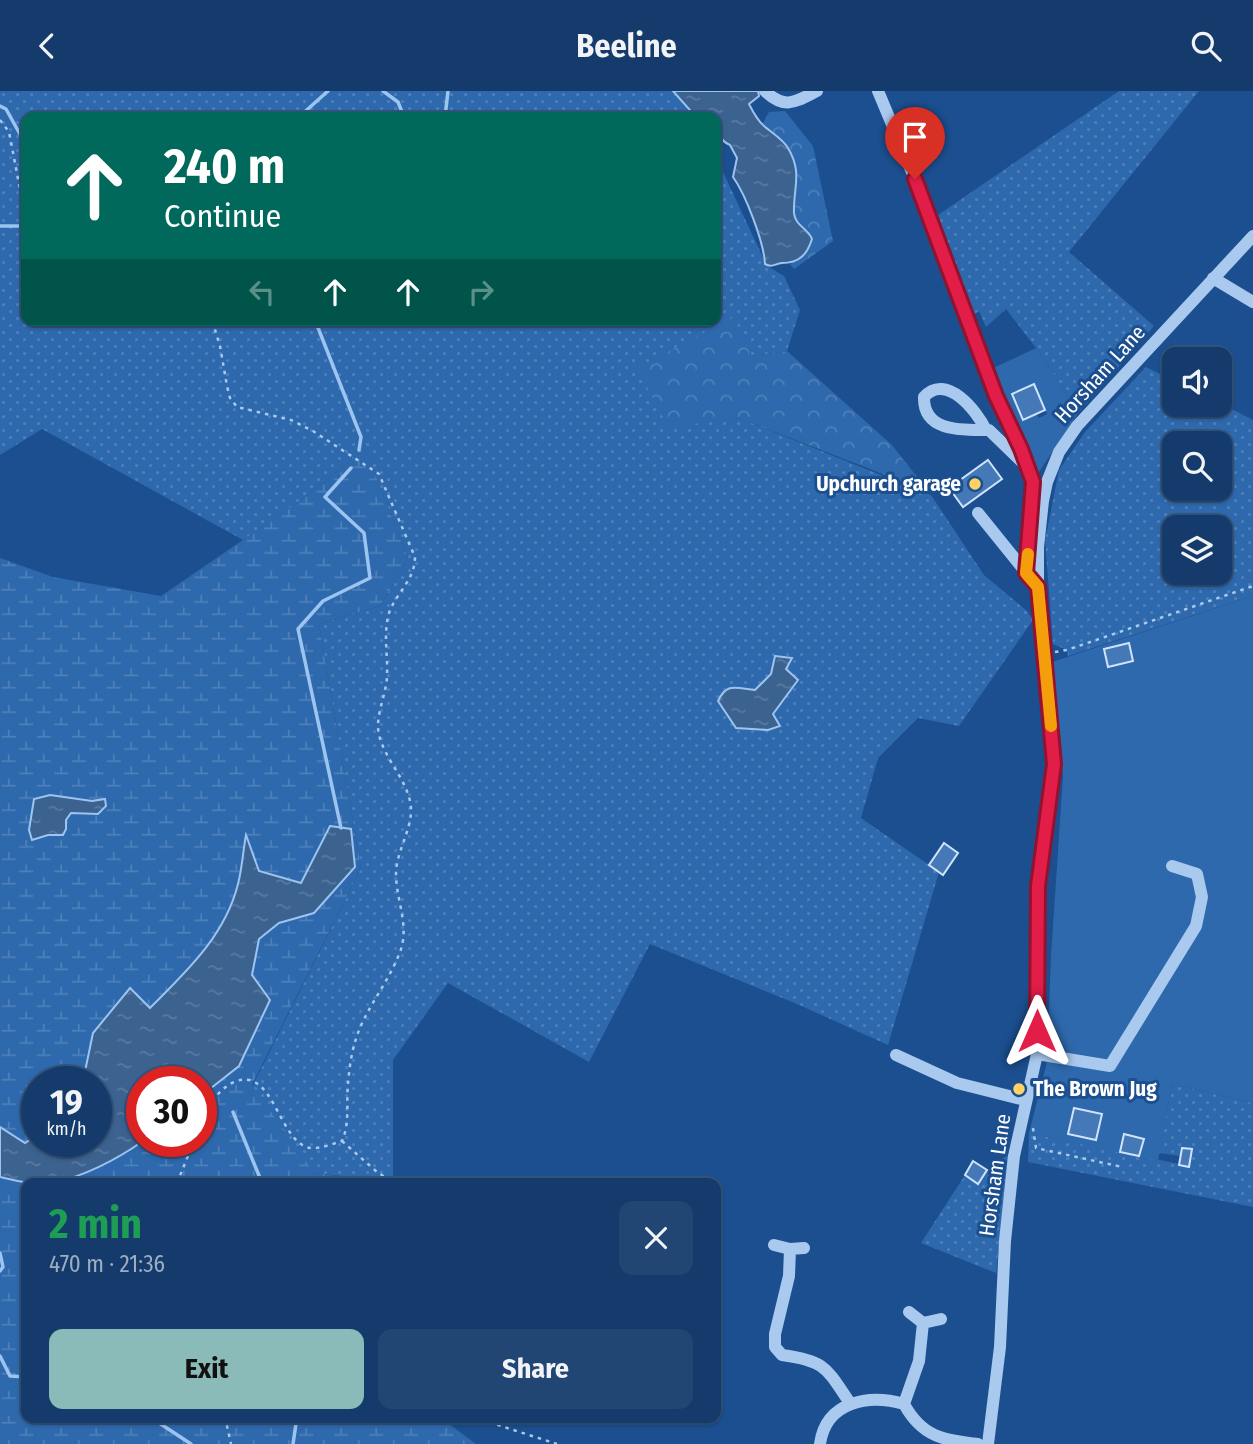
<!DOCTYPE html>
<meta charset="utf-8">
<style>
body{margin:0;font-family:"Fira Sans Condensed",sans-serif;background:#214673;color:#f1f3f6;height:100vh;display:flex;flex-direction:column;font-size:26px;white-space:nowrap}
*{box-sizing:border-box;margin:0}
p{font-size:23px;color:#9dadc1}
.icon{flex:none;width:38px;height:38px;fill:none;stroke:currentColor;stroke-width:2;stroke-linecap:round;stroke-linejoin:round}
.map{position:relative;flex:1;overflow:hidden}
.sheet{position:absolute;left:21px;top:1087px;width:700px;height:245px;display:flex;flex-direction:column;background:#143b6b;border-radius:14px;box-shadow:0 2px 5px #0004,0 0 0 2px #33557e}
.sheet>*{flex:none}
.banner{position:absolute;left:21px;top:21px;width:700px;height:214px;border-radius:14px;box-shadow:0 2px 5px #0004,0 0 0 2px #33557e;background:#00695c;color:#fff;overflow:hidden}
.tools{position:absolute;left:1162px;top:256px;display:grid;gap:14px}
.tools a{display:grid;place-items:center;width:70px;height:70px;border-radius:14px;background:#143b6b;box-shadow:0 2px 5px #0004,0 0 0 2px #33557e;font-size:35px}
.speed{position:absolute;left:21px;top:975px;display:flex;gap:14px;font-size:35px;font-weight:700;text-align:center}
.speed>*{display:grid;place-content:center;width:91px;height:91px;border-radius:50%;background:#143b6b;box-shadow:0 2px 5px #0004,0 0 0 2px #33557e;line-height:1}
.speed small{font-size:18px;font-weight:400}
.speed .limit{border:10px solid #d22;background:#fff;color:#111}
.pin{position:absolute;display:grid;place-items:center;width:60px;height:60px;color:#fff;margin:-72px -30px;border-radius:50% 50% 50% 0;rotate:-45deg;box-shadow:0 0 7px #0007}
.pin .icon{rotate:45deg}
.me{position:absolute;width:77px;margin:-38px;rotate:0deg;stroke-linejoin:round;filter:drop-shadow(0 0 5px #0008)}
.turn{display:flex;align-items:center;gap:24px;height:147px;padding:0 28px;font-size:32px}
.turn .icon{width:91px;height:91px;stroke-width:2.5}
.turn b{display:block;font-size:49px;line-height:60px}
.lanes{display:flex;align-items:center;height:66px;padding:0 28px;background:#0003;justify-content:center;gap:35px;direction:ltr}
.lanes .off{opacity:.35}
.round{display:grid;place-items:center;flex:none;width:74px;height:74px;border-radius:14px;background:#214673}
.headline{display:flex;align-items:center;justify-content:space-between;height:119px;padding:0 28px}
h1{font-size:42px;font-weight:700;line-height:52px;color:#1e9e55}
.cta{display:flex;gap:14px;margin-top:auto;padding:14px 28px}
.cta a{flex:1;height:80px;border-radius:14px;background:#8bbbb9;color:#111;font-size:28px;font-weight:700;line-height:80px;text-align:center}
.cta a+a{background:#214673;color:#f1f3f6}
header{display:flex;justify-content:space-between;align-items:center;height:91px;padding:0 28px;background:#143b6b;font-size:32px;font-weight:700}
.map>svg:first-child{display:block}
</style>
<header><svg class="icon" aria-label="back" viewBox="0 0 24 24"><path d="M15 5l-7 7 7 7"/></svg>Beeline<svg class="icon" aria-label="search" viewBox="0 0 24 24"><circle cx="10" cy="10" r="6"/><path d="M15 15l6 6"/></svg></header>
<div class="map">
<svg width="1253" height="1353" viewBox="0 0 1253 1353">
<defs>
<pattern id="grass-dots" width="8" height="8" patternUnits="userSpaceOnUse" patternTransform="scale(1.75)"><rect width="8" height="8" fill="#2e69ad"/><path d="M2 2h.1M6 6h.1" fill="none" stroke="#4d80b9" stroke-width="1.8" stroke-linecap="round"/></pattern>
<pattern id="forest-crowns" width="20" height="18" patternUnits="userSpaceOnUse" patternTransform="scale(1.75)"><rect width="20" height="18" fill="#2e69ad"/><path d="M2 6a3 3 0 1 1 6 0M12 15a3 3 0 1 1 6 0" fill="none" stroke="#4d80b9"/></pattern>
<pattern id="wetland-marsh" width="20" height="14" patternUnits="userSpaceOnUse" patternTransform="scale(1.75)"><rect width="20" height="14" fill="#2e69ad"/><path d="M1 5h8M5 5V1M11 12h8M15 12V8" fill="none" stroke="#4d80b9"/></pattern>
<pattern id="water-ripples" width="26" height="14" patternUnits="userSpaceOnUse" patternTransform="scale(1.75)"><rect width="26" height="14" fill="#3c6290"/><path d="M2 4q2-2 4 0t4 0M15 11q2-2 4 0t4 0" fill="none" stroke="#597aa1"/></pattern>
</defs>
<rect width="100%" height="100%" fill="#1b4f8f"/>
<path fill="url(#grass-dots)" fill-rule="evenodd" d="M0,0H674L693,26H26V229H716V66L767,175L784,185L800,219L787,260L751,265L733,227L669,335L739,327L931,404L984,484L1027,520L1033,529L959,635L918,627L878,667L861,727L939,781L888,954L797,913L650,853L589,971L448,892L393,969V1091L314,1082L249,1002L361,777L319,533L380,515L408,467L365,358L304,407L243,449L42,338L0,364ZM775,565L792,567L786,578L773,623L755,599L771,583Z
M1119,0H1199L1069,161L1154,235L1079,321L1036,257L1006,218L986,236L979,220L971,226L938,124Z
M1146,276L1174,290V313L1220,312L1253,329V505L1068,565L1067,559L1053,553L1045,449L1059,379L1085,341ZM1174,352H1220V397H1174ZM1174,436H1220V481H1174Z
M1172,993L1253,1012V1116L1028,1071L1029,1042L1189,1075L1191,1058L1182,1057L1180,1065L1159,1062Z
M1009,1063L996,1182L921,1152L965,1084L978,1093L987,1079Z"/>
<path fill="url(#forest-crowns)" d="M785,20L813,55L833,150L794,178L790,173L805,164L809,140L796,131L762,34L769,21Z
M734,226L751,265L787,260L892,354L929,401L739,327L668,336L637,277Z"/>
<path fill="url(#wetland-marsh)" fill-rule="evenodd" d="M365,358L408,467L380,515L319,533L361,777L252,994L314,1082L392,1092H26V1326L441,1327L476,1353H0V467L53,486L161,505L304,407ZM37,990H96V1050H37ZM142,990H201V1050H142Z"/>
<path fill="#2e69ad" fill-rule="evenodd" d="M1036,257L1079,321L1037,384L991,278ZM1033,293L1047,323L1039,327L1036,322L1023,328L1012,303Z
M1253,505V1012L1172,993L1158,1070L1029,1042L1047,971L1051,865L1063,685L1052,571ZM1129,552L1133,571L1108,576L1104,558ZM1073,1018L1101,1023L1096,1049L1068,1043ZM1124,1043L1143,1048L1139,1065L1120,1061Z"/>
<path fill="url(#water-ripples)" stroke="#9cc4f0" stroke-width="2" d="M673,0H758L759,5L749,13C752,19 758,30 764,35C772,42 783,48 788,57C803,82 793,97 794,122C795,135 808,137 812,148C807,164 799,172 782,172C774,173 773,177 765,173C764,152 746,104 733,86L737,67L730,54C719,50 716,36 716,26H696Z
M775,565L792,567L786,578L798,589L773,623L780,635L768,639L736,637L718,610C727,591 736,597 755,599L771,583Z
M50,704L92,710L105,708L106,715L98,723L71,722L66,729V738L63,744H48L32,749L29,739L34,708Z
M330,735L351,738L355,776L314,822L279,832L259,848L252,884L270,909L239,975L201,1005V990H142L143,1050C116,1069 86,1084 54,1092C36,1095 17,1090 0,1086V1036L25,1052L37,1044V1050H96V990H83L93,942L130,897L150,917C186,881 225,845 238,793C242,778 243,760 246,744L259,780L301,792Z"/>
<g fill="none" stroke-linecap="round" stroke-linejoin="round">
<path stroke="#9cc4f0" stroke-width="3.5" d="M383,0L398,11L404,26
M0,15L6,18L26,54
M299,26L328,0
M445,26L448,0
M0,135H26
M315,229L361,346L359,359
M341,737L298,538L323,510L370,487L364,442L325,406L351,377
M233,1021L262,1092
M0,1162L3,1176L0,1180
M0,1265L10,1285L26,1286
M150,1326L191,1353
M293,1353L297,1326"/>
</g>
<path fill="#4478b7" stroke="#cfe3fa" stroke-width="2" d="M1034,293L1045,319L1023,329L1012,303Z
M988,369L1002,388L963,416L949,397Z
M1129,552L1133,570L1108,576L1104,558Z
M944,752L958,762L943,784L929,774Z
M1074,1017L1102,1023L1096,1049L1068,1043Z
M1124,1043L1144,1048L1139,1065L1120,1061Z
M1182,1057L1192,1058L1189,1076L1179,1074Z
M973,1070L987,1079L978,1093L965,1084Z"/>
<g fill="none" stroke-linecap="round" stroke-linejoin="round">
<path stroke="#a9c9ee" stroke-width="2.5" stroke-dasharray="3.5 5" stroke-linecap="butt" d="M0,29L9,41L26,129
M1055,561L1067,559L1253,495
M201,1033C208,1016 217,999 234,991C274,974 278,1051 310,1057C321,1058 332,1053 342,1050C350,1032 346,1012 348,993C349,980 351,964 355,951C364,919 388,893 400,861C410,835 396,809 396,783C396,762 410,742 411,721C412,689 377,664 378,633C379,617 386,601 387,586C388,564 383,543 389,522C396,502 415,489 415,466L379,383L313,340L291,329L237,316L230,307L227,295L220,255L212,229
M1033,1037L1036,1057L1122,1076
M342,1050L377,1081L394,1092
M177,1092L194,1050
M225,1326L231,1353
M473,1326L557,1353"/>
<path stroke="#a9c9ee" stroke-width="12" d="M765,0C785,19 795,11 817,0
M878,0L924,110L999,315L1021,358L1033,391L1026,482
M1213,187L1253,211
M986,339C977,320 946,281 924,306C923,342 964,339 989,339L1025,374
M978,422L1029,485
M1037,963L1110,975L1196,835L1202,806L1197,783L1172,775
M896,964L957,992L1025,1009
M774,1154L790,1158L804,1157
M790,1158L789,1185L775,1243V1256L782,1264C826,1270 826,1277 850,1312
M909,1221L923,1232L941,1228
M904,1313L919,1270L923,1232
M820,1353C826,1310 869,1303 904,1313C922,1346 943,1349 978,1353
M988,1353L1000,1256L1005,1150L1014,1065L1037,963L1038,795L1053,673L1038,496V456L1043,410L1047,391L1059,361L1077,335L1253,145"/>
</g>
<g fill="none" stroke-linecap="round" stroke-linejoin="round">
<g stroke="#92132f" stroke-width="18">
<path id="route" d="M915,88L996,305L1021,358L1033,391L1026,482L1038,496L1054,673L1038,795L1037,940"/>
</g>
<use href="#route" stroke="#e11d48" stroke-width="12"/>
<path stroke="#f59e0b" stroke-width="12" d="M1028,463L1026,482L1038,496L1051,635"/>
</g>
<g fill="#ffd166" stroke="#1b4f8f" stroke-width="2.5">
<circle cx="975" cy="393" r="7"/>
<circle cx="1019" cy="998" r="7"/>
</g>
<g text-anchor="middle" stroke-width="6" stroke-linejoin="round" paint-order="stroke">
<g font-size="21" fill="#fff" stroke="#1b4f8f">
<text transform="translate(1100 283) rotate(-48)" y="7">Horsham Lane</text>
<text transform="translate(995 1084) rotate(-82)" y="7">Horsham Lane</text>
</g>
<g font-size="21" font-weight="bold" fill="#fff" stroke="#1b4f8f" text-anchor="end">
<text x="961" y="400">Upchurch garage</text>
<text x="1033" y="1005" text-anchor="start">The Brown Jug</text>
</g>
</g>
</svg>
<div class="tools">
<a><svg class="icon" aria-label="sound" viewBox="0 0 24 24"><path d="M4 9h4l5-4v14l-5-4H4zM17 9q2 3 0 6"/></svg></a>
<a><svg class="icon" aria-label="search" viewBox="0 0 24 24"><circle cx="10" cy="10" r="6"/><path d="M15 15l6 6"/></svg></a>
<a><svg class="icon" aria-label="layers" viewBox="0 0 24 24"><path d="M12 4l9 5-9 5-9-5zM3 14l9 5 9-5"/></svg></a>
</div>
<div class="speed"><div>19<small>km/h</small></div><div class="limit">30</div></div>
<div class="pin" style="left:915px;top:88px;background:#d93025"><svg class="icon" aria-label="arrive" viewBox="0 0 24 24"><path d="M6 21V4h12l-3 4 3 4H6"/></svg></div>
<svg class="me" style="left:1037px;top:940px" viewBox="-20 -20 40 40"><path d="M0-17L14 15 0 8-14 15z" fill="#e11d48" stroke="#fff" stroke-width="4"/></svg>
<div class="banner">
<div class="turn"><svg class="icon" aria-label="ahead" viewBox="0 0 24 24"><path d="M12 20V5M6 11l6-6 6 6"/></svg><div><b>240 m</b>Continue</div></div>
<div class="lanes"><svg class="icon off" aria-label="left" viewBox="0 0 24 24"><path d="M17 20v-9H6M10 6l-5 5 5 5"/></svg><svg class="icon" aria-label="ahead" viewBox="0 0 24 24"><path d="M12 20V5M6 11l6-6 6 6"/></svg><svg class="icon" aria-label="ahead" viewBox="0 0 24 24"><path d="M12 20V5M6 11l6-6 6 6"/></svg><svg class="icon off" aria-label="right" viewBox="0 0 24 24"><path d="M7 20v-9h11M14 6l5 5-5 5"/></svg></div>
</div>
<section class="sheet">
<div class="headline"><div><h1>2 min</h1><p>470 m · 21:36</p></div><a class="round"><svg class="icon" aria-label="close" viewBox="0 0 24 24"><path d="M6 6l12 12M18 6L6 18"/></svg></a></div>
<div class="cta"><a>Exit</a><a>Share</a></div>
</section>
</div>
